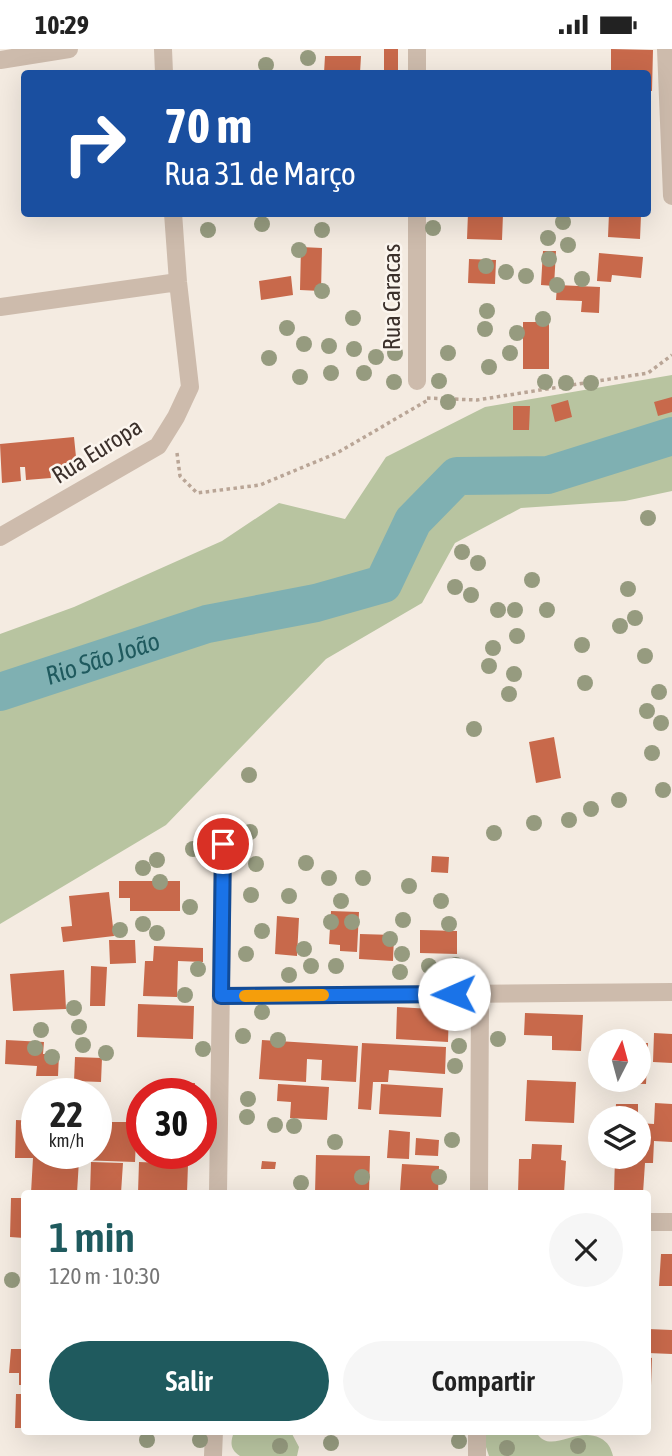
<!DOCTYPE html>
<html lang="es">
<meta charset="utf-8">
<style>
body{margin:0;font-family:"Asap Condensed",sans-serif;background:#f6f6f6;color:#222;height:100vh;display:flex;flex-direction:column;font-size:26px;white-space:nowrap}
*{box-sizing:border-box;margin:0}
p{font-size:23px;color:#767676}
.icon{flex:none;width:38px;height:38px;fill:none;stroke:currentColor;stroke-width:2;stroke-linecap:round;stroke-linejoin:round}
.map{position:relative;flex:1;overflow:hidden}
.panel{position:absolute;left:21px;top:1141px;width:630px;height:245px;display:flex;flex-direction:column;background:#fff;border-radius:7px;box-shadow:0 7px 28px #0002}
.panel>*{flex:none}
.banner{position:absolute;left:21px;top:21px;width:630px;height:147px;border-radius:7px;box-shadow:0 7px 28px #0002;background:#1a4fa0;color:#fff;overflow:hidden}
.needle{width:46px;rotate:6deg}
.fabs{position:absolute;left:588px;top:980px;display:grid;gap:14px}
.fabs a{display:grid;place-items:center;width:63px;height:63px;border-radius:50%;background:#fff;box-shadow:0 7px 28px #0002;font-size:35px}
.speed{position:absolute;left:21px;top:1029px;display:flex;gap:14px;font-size:35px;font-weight:700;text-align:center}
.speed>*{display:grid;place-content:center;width:91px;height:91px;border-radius:50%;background:#fff;box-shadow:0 7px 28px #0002;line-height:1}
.speed small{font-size:18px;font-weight:400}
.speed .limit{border:10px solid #d22;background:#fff;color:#111}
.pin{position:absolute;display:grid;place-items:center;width:60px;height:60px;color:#fff;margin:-30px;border:4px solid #fff;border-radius:50%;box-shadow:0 2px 7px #0007}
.me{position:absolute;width:77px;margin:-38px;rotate:269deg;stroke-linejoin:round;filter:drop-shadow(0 0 5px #0008)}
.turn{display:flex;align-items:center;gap:24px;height:147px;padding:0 28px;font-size:32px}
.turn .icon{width:91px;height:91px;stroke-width:2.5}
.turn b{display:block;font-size:49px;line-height:60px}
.round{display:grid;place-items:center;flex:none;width:74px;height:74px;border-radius:37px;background:#f6f6f6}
.head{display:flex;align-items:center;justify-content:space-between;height:119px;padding:0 28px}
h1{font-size:42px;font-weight:600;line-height:52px;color:#1f5a5e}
.primary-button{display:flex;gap:14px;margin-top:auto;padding:14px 28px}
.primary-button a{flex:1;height:80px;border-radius:42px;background:#1f5a5e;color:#fff;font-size:28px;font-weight:600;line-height:80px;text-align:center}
.primary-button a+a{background:#f6f6f6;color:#222}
.status{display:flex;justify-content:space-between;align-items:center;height:49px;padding:0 35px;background:#fff;direction:ltr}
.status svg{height:19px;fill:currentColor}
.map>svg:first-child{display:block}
</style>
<div class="status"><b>10:29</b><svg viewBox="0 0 49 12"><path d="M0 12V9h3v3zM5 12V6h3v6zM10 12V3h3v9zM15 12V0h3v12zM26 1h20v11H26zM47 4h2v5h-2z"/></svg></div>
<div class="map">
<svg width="672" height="1407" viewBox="0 0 672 1407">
<rect width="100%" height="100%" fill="#f4ebe1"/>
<path fill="#b8c4a0" d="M672,326V442L625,452L521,459L455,494L422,554L326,610L166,776L0,875V585L74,558L222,492L279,454L345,470L386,408L485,358Z
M234,1383H291L299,1398L297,1407H240C230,1400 230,1394 234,1383Z
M484,1383H536C550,1407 575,1377 600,1389C608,1393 611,1399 613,1407H489L486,1398Z"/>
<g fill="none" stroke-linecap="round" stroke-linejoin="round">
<path stroke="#7fb0b2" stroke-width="38" id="s1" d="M0,643L207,575L316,554L383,535L413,472L457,427L548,426L672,387"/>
</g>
<path fill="#c8694b" d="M384,0H398V24H384Z
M611,0L653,1L652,42H648V24H611Z
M325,7H361L360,24H324Z
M468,164L503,165L502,191L467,190Z
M609,164L641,166L640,190L608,188Z
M301,198L322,199L321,242L300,241Z
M543,202H556L554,237L541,236Z
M599,204L643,208L641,229L612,226L611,233L597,232Z
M469,210L496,211L495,235L468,234Z
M291,227L293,246L261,251L259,232Z
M557,236L600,238L599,264L581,263L582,252L556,251Z
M523,273H549V320H523Z
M672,348V363L658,367L654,353Z
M568,351L572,368L555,373L551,356Z
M513,357H530L529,381H513Z
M74,388L77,418L50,421L51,429L26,431L25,418H20L21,432L2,434L0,395Z
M554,688L561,729L536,734L529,693Z
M432,807L449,808L448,824L431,823Z
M119,832H180V862H130V849H119Z
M109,843L114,887L63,893L61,878L72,877L69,847Z
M331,862L359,863L357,903L340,902V896L329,895Z
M277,867L299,869L297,907L275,905Z
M420,881L457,882V905L420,904Z
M360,885L394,886L393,912L359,910Z
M109,891H135L136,914L110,915Z
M154,897L203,899V913L178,912L177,948L143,947L145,912H153Z
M91,917L107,918L105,957H90Z
M64,921L66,960L13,962L10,925Z
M138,955L194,957L193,990L137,988Z
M397,958L449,961L448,993L396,990Z
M525,964L583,966L581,1002L552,1001V987L524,986Z
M654,984L672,985V1014L653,1013Z
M6,991L44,993L43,1005H59L58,1027H36L37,1017L5,1015Z
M262,991L358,997L356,1033L321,1031L322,1011L307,1010L306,1033L259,1030Z
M362,994L446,998L445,1025L389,1021L388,1033H373L371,1061L358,1060Z
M639,994H648L646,1035L612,1034V1031H639Z
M75,1008L102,1009L101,1033L74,1032Z
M527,1031L576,1033L574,1074L525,1072Z
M156,1033L195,1034L194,1045H155Z
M278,1035L329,1038L327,1071L290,1069L291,1053L277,1052Z
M381,1035L443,1039L441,1068L379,1065Z
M655,1054L672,1055V1093L654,1092L653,1114H645L643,1144H614L615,1108H639V1074L654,1075Z
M616,1055H638V1069H615Z
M16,1071L37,1072V1104H56V1110L72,1111V1104H96V1073H142V1090H136L135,1113L79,1111L77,1144H31L33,1109H15Z
M389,1081L410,1083L409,1110L387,1109Z
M416,1089L439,1091L438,1107L415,1106Z
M532,1095L562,1096L561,1111L566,1112L564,1144H518L519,1110H531Z
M316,1106L370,1107L369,1144H315Z
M262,1112L276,1113L275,1120H261Z
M91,1113L123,1114L121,1144H90Z
M139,1113L188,1115L187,1144H138Z
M402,1115L439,1117L438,1144L400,1142Z
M11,1149H24V1189L10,1188Z
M661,1205H672V1237H659Z
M648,1280L672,1281V1305L648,1304Z
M11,1300H24V1336H19V1324H9Z
M648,1308L652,1309L650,1364H648Z
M16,1345H24V1379H15Z
M359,1382H403V1386L358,1385Z"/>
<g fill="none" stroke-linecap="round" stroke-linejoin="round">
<path stroke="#b9a596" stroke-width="3.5" stroke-dasharray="3.5 3.5" stroke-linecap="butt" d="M427,349L477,351L648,324L672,306
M177,404L180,427L197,444L260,436L337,404L428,351"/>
<path stroke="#cdbbac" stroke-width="18" d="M163,0L164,24
M666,0L672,147
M0,11L69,0
M417,24V0
M0,258L178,233
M417,332V164
M0,488L158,397L176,368L190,338L178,233L173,164
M221,947L672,943
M218,1144L223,795
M479,1144L480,945
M648,1173H672
M213,1407L214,1382
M477,1407V1382"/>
</g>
<g fill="#969b7f">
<circle cx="308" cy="9" r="8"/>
<circle cx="266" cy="16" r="8"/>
<circle cx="563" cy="173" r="8"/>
<circle cx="262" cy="175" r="8"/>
<circle cx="433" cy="179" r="8"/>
<circle cx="208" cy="181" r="8"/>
<circle cx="322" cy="181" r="8"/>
<circle cx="548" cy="189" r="8"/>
<circle cx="568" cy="196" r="8"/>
<circle cx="299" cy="201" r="8"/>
<circle cx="549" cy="210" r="8"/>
<circle cx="486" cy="217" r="8"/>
<circle cx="506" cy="223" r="8"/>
<circle cx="526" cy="227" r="8"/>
<circle cx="582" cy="230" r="8"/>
<circle cx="557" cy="236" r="8"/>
<circle cx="322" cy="242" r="8"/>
<circle cx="487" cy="262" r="8"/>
<circle cx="353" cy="269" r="8"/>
<circle cx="543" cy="270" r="8"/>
<circle cx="287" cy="279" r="8"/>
<circle cx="485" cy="280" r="8"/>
<circle cx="517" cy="284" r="8"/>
<circle cx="304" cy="295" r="8"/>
<circle cx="329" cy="297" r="8"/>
<circle cx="354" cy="300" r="8"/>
<circle cx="395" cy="304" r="8"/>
<circle cx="448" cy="304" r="8"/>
<circle cx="510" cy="304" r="8"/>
<circle cx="376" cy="308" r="8"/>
<circle cx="269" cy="309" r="8"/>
<circle cx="489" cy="318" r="8"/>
<circle cx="331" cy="324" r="8"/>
<circle cx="364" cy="324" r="8"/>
<circle cx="300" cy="328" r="8"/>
<circle cx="439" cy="332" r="8"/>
<circle cx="394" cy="333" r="8"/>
<circle cx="545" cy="333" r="8"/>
<circle cx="566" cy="334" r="8"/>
<circle cx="591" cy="334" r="8"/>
<circle cx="448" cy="353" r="8"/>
<circle cx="648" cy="469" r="8"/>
<circle cx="462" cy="503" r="8"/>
<circle cx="478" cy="514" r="8"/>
<circle cx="532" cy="531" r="8"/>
<circle cx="455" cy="538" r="8"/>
<circle cx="628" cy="540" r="8"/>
<circle cx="471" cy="546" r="8"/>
<circle cx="498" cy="561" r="8"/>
<circle cx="515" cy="561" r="8"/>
<circle cx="547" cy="561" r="8"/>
<circle cx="635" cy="569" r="8"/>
<circle cx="620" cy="577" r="8"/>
<circle cx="517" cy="587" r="8"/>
<circle cx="582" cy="596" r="8"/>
<circle cx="493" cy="599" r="8"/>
<circle cx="645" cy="607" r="8"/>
<circle cx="489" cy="617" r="8"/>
<circle cx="514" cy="625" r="8"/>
<circle cx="585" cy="634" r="8"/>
<circle cx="659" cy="643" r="8"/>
<circle cx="509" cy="645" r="8"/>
<circle cx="647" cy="662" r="8"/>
<circle cx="661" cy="674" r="8"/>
<circle cx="474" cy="680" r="8"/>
<circle cx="652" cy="704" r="8"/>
<circle cx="249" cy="726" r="8"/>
<circle cx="663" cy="741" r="8"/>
<circle cx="619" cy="751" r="8"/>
<circle cx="591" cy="760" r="8"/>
<circle cx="569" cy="771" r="8"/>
<circle cx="534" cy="774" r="8"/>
<circle cx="250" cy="783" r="8"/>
<circle cx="494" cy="784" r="8"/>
<circle cx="193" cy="800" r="8"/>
<circle cx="157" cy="811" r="8"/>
<circle cx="306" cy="814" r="8"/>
<circle cx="256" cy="815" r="8"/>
<circle cx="143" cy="819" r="8"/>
<circle cx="329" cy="829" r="8"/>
<circle cx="363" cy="829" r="8"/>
<circle cx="160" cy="833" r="8"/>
<circle cx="409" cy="837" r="8"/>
<circle cx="251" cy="846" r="8"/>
<circle cx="289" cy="847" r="8"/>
<circle cx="341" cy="852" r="8"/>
<circle cx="441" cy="852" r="8"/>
<circle cx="190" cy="858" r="8"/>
<circle cx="403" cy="871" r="8"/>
<circle cx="331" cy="873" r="8"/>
<circle cx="352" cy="873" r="8"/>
<circle cx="143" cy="875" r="8"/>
<circle cx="449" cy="875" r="8"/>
<circle cx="120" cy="881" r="8"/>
<circle cx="262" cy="882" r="8"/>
<circle cx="157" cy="884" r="8"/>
<circle cx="390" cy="890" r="8"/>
<circle cx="304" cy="900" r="8"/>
<circle cx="246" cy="905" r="8"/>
<circle cx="402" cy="905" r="8"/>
<circle cx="456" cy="916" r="8"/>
<circle cx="311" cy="917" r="8"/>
<circle cx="336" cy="917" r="8"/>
<circle cx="429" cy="917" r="8"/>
<circle cx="198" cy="920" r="8"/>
<circle cx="400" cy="923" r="8"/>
<circle cx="289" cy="926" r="8"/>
<circle cx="185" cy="946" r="8"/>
<circle cx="74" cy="959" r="8"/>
<circle cx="262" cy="963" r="8"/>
<circle cx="455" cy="965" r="8"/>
<circle cx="79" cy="978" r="8"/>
<circle cx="41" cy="981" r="8"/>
<circle cx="243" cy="987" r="8"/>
<circle cx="498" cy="990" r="8"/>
<circle cx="278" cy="991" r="8"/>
<circle cx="83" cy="996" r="8"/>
<circle cx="459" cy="997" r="8"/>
<circle cx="35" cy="999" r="8"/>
<circle cx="203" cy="1000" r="8"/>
<circle cx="106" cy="1004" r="8"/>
<circle cx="52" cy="1008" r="8"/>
<circle cx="455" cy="1017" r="8"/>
<circle cx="248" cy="1050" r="8"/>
<circle cx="247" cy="1068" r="8"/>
<circle cx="275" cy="1076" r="8"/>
<circle cx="294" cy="1077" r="8"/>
<circle cx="452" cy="1091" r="8"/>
<circle cx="335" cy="1093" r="8"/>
<circle cx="362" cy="1128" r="8"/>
<circle cx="439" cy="1128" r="8"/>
<circle cx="301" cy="1134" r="8"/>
<circle cx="12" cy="1231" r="8"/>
<circle cx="147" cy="1391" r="8"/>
<circle cx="200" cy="1391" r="8"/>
<circle cx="459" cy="1392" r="8"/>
<circle cx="331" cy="1394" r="8"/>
<circle cx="280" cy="1397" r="8"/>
<circle cx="578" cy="1397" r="8"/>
<circle cx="507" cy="1399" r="8"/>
</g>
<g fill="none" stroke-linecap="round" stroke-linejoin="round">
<g stroke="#114b97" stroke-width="18">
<path id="route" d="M223,795L221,947L454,945"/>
</g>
<use href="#route" stroke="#1a73e8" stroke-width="12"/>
<path stroke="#f59e0b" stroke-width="12" d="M245,947L323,946"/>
</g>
<g text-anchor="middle" stroke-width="5" stroke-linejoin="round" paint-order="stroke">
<g font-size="24" fill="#3b302b" stroke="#fbf5ee">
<text transform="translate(392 248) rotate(-90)" y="8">Rua Caracas</text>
<text transform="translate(97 402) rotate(-32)" y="8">Rua Europa</text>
</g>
<g font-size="26" font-style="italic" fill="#1f5a5e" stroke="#fbf5ee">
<text dy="9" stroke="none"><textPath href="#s1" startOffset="108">Rio São João</textPath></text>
</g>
</g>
</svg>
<div class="fabs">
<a><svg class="needle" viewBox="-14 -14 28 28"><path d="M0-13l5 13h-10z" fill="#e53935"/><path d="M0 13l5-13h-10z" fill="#767676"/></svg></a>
<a><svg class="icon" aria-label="layers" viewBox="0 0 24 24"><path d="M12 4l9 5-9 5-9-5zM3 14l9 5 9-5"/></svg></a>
</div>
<div class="speed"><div>22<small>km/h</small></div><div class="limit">30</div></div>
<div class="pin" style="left:223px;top:795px;background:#d93025"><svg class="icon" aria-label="arrive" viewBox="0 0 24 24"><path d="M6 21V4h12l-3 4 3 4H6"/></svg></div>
<svg class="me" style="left:454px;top:945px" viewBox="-20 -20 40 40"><circle r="19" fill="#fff"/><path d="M0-13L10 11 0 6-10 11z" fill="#1a73e8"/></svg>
<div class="banner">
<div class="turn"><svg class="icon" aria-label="right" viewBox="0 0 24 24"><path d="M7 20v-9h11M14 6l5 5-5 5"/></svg><div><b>70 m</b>Rua 31 de Março</div></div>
</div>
<section class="panel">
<div class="head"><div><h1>1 min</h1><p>120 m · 10:30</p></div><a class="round"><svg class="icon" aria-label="close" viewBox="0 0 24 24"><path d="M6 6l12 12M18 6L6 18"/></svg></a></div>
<div class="primary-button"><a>Salir</a><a>Compartir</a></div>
</section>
</div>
